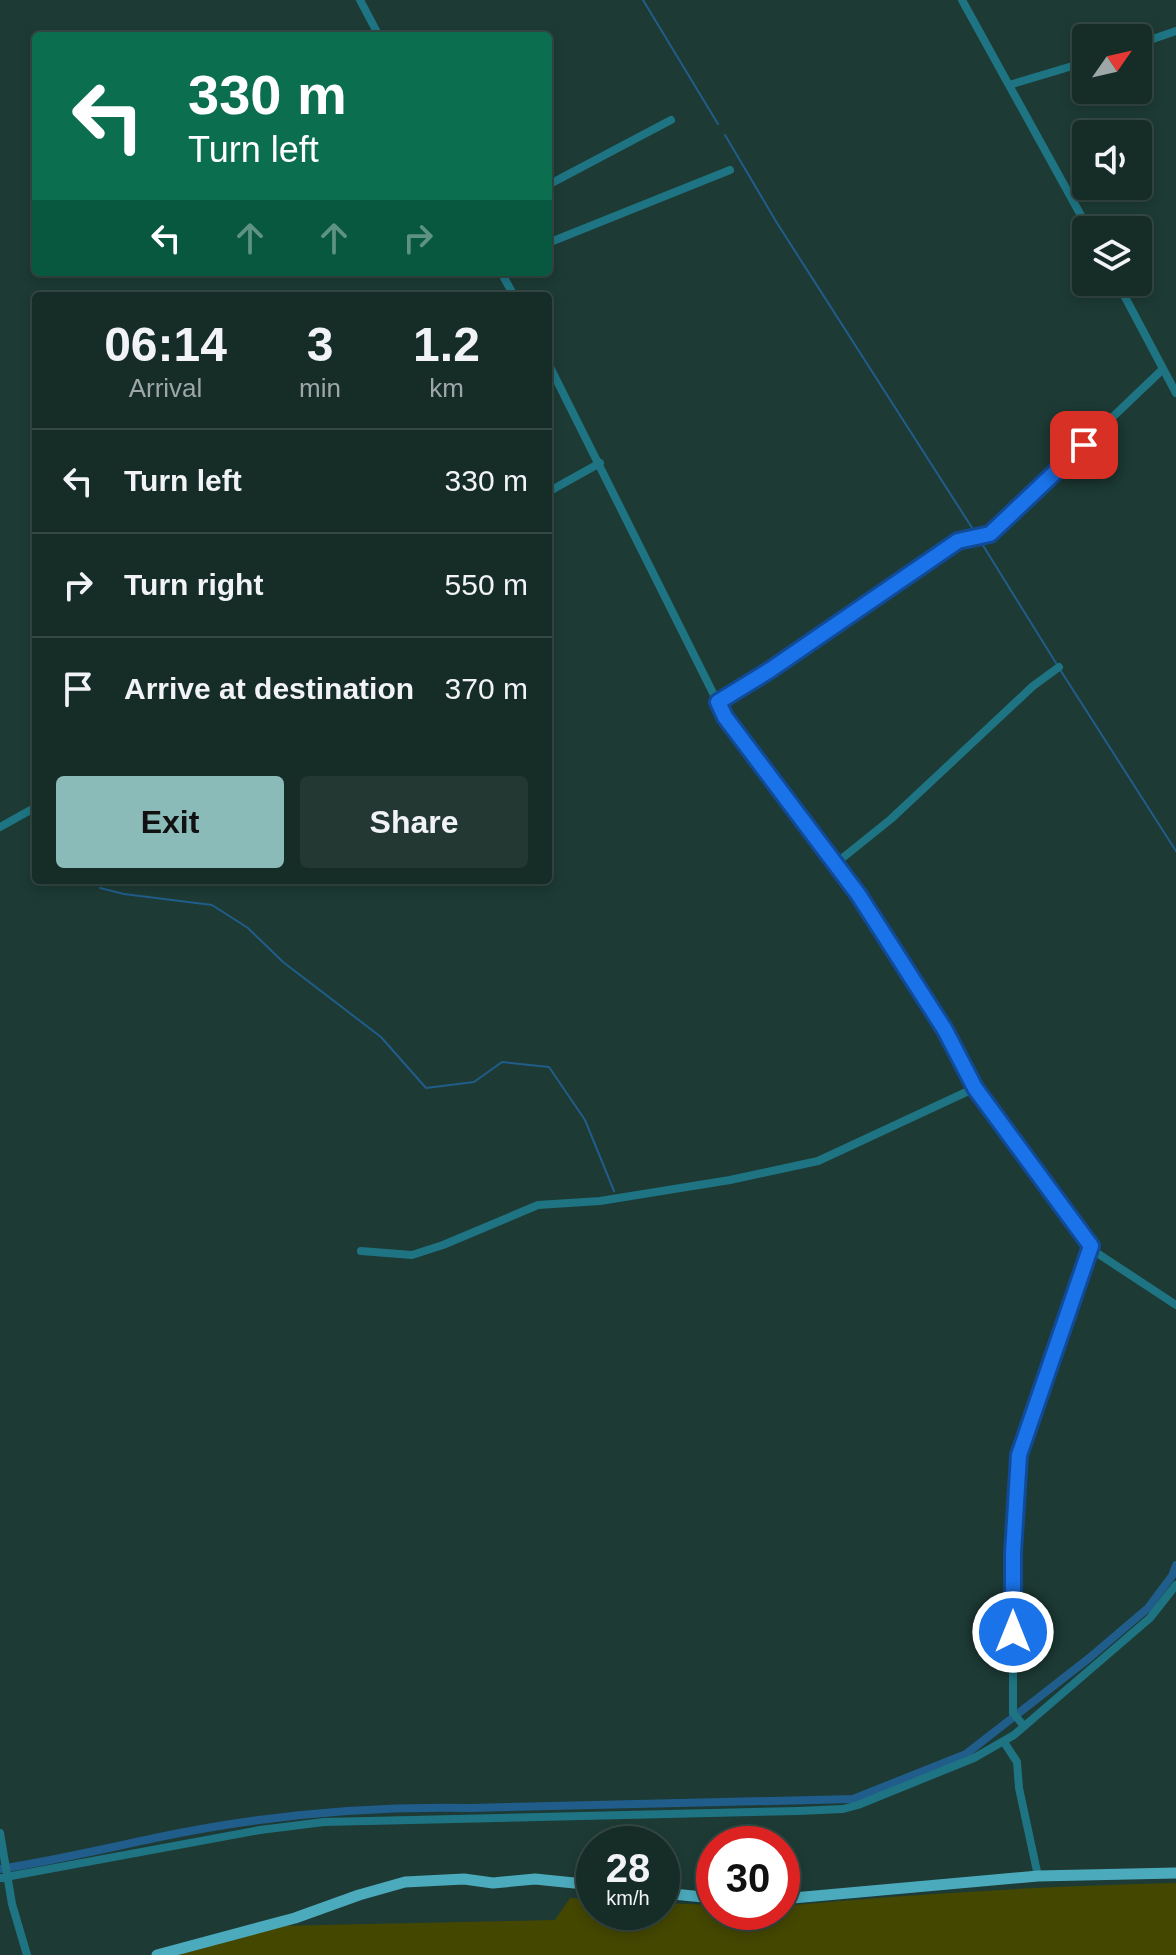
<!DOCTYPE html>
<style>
body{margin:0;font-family:Helvetica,sans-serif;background:#233833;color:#f1f3f6;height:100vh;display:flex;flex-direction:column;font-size:30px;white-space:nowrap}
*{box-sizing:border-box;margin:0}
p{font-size:26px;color:#9ea7a7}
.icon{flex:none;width:44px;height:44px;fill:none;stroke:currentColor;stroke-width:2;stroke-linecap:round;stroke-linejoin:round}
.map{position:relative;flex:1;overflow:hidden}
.panel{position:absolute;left:32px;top:292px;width:520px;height:592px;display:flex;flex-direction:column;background:#162c27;border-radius:8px;box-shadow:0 4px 12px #0003,0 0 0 2px #354844}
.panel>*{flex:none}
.hud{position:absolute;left:32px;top:32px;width:520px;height:244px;border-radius:8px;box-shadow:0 4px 12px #0003,0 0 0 2px #354844;background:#0b6e4f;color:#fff;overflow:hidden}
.needle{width:52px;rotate:56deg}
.buttons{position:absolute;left:1072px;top:24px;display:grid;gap:16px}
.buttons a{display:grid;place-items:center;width:80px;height:80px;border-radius:8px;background:#162c27;box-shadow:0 4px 12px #0003,0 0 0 2px #354844;font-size:40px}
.speed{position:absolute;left:576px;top:1826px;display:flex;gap:16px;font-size:40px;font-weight:700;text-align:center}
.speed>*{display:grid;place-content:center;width:104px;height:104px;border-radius:50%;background:#162c27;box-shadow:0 4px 12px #0003,0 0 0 2px #354844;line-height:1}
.speed small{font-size:20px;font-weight:400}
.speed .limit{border:12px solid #d22;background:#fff;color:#111}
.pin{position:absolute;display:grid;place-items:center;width:68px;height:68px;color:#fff;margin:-34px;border-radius:16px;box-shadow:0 4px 12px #0006}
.me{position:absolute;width:88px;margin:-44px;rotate:0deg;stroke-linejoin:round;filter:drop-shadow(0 0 6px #0008)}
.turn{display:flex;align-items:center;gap:28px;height:168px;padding:0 24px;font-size:36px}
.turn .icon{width:104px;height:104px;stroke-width:2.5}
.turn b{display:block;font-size:56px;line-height:68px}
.lanes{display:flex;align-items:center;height:76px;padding:0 24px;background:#0003;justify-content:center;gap:40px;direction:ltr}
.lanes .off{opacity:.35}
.eta{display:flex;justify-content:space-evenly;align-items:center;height:136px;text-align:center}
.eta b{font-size:48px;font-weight:800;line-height:56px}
.button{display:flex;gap:16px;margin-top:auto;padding:16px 24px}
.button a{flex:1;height:92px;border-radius:8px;background:#8bbbb9;color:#111;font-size:32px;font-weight:800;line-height:92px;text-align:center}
.button a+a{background:#233833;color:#f1f3f6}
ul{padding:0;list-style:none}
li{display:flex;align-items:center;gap:24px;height:104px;padding:0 24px;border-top:2px solid #354844}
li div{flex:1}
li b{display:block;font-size:30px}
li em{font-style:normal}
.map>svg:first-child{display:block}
</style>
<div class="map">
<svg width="1176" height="1955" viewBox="0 0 1176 1955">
<rect width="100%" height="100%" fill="#1d3a34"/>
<path fill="#444700" d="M1176,1883V1955H177L273,1926L555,1920L570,1898L594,1899V1912H662V1903L714,1905V1912H782V1906C913,1894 1044,1886 1176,1883Z"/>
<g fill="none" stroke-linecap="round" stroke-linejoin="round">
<path stroke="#215d8b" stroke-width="2" d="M643,0L718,124
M725,135L777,223L976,534
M979,539L1056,663
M1059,668L1176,851
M100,888L124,894L212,905L248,928L283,962L381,1037L426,1088L474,1082L502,1062L549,1067L585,1120L614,1191"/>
<path stroke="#215d8b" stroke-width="8" d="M0,1869C52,1861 103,1849 155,1838C258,1816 364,1806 470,1808L853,1799L966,1754L1088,1659L1148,1608L1172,1576L1176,1565"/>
<path stroke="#1e7483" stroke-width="8" d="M360,0L379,36
M962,0L1089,230
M1138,44L1176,31
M1009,85L1086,62
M548,185L671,120
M548,243L730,170
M501,272L514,296
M1117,282L1176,393
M548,363L725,717L858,894L945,1030L975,1088L1094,1251L1176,1305
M548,492L600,463
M718,702L770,670L958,541L990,534L1163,369
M0,827L36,807
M835,864L891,819L1033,686L1059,667
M361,1251L412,1255L443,1245L538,1205L600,1201L730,1180L818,1161L975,1088
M1024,1726L1013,1713V1553L1019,1455L1091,1246
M1004,1742L1017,1762L1019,1788L1038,1876
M0,1833L12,1904L27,1955
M0,1878L260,1830L324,1822L798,1811L843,1809L858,1805L974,1758L1014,1735L1150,1618L1176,1585"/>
<path stroke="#4baabc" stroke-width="11" d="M662,1893L714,1898
M782,1899L1038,1876L1176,1873
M157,1955L295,1918L359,1895L405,1882L464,1879L493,1883L535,1879L594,1885"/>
</g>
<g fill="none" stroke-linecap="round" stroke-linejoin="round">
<g stroke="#114b97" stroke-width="20">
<path id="route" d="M1013,1632V1553L1019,1455L1091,1246L975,1088L945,1030L858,894L725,717L718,702L770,670L958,541L990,534L1084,445"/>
</g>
<use href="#route" stroke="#1a73e8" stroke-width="14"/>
</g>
</svg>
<div class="buttons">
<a><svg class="needle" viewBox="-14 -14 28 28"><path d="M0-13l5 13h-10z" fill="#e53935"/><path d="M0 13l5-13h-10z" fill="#9ea7a7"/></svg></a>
<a><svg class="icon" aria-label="sound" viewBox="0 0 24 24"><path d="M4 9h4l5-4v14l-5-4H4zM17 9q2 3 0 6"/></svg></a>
<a><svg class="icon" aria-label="layers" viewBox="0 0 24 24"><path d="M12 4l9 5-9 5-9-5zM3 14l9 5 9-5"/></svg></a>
</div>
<div class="speed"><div>28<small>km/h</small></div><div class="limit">30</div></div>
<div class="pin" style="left:1084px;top:445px;background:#d93025"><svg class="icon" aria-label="arrive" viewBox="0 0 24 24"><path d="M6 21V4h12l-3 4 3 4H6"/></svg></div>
<svg class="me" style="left:1013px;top:1632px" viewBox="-20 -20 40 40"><circle r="17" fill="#1a73e8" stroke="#fff" stroke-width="3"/><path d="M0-11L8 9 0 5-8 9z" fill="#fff"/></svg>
<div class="hud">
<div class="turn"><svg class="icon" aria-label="left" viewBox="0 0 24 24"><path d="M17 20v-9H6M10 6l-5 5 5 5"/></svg><div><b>330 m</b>Turn left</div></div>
<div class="lanes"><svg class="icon" aria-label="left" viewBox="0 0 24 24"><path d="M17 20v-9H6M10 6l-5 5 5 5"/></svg><svg class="icon off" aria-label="ahead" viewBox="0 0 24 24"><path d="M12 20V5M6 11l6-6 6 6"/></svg><svg class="icon off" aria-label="ahead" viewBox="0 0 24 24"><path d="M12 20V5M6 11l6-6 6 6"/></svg><svg class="icon off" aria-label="right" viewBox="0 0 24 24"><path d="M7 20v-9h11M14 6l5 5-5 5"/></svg></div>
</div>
<section class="panel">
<div class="eta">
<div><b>06:14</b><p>Arrival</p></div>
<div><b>3</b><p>min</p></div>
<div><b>1.2</b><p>km</p></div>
</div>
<ul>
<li><svg class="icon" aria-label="left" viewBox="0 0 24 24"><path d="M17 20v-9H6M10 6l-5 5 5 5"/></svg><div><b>Turn left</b></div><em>330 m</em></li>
<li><svg class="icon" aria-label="right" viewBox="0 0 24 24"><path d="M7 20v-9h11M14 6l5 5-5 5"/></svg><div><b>Turn right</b></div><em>550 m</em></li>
<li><svg class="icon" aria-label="arrive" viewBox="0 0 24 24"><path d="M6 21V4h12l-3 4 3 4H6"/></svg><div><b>Arrive at destination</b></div><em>370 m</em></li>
</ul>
<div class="button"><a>Exit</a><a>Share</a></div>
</section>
</div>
